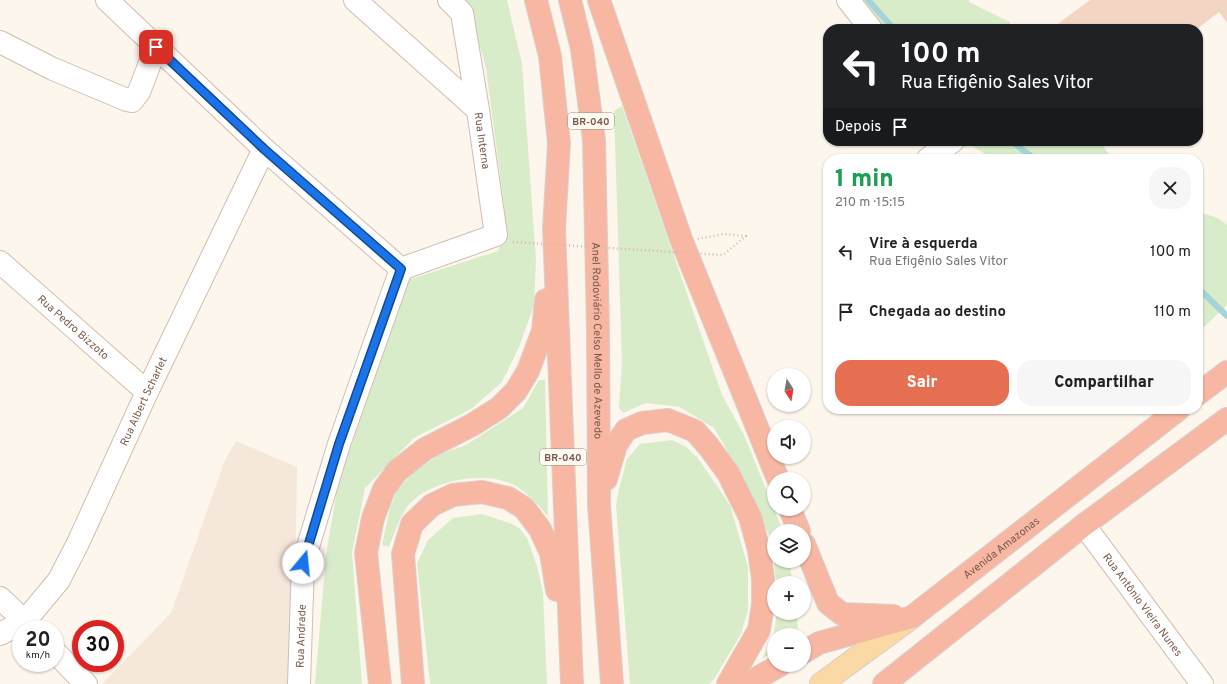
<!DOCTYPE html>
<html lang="pt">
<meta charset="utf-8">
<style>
body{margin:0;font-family:Overpass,sans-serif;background:#f6f6f6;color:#222;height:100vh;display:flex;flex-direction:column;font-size:15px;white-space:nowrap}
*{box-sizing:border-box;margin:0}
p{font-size:13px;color:#767676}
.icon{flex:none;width:22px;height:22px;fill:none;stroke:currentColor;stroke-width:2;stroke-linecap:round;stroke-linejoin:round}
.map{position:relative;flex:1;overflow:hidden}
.panel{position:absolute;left:823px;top:154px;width:380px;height:260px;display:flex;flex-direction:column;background:#fff;border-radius:16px;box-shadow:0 1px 3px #0004}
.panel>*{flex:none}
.top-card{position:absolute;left:823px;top:24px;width:380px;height:122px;border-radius:16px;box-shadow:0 1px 3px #0004;background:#202124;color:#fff;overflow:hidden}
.needle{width:26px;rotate:169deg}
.fabs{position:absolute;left:767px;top:368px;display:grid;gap:8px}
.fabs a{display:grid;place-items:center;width:44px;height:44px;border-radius:50%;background:#fff;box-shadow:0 1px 3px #0004;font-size:20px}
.speed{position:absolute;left:12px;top:620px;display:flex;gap:8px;font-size:20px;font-weight:700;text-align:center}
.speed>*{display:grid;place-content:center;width:52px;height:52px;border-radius:50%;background:#fff;box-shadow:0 1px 3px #0004;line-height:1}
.speed small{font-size:10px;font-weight:400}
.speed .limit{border:6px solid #d22;background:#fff;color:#111}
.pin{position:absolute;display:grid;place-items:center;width:34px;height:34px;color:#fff;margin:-17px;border-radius:8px;box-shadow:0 2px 6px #0006}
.me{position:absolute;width:44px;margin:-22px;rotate:17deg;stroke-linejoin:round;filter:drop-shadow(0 0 3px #0008)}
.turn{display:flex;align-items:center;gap:14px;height:84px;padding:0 12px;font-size:18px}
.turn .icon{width:52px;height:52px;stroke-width:2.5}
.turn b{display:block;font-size:28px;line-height:34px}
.then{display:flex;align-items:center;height:38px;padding:0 12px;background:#0003;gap:8px;font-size:15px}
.round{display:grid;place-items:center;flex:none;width:42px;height:42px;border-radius:16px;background:#f6f6f6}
.headline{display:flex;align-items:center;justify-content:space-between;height:68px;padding:0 12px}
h1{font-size:24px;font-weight:800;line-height:30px;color:#1e9e55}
.primary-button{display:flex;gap:8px;margin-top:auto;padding:8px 12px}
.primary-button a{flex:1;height:46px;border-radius:16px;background:#e76f51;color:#fff;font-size:16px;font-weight:800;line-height:46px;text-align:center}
.primary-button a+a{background:#f6f6f6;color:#222}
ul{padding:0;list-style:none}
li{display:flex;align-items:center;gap:12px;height:60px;padding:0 12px}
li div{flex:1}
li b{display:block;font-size:15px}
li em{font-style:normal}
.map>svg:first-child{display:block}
</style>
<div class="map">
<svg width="1227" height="684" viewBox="0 0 1227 684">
<rect width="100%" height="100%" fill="#fdf6ec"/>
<path fill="#f5e8da" d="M236,441L297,467L293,684H102L171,613L225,460Z"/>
<path fill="#d8ecc9" d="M465,0H507L522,64L536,260L534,305L519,347L502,382L471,409L414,438L365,488L352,553L362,684H315L326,555L338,484L408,280L498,251L507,229L486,68L468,4Z
M863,0H969V2L1010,22L1008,29H885Z
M622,106L722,395L744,435L783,531H774V561H789L793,583H776L772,541L724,445L714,428L680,407L646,403L623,413L619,408L622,363L614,111Z
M970,141H1100L1112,159H994L975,148Z
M1198,212L1218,218L1227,225V305L1203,328L1198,327Z
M539,380H545L548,517C540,506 525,490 512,484C483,470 426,481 407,507C399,519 394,534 389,547L382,545L390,508L397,491L412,473L441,454L466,445L523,408Z
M672,440L686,447L697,457L730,505L748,567V610L741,634L714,679L709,684H630L616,505L619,489L627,459L640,444Z
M482,514L512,524L519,528L527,538L537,566L543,593L547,684H430L417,563L428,540L453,518Z
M777,613H797L798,633L796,635H774V652L762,659L774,633Z"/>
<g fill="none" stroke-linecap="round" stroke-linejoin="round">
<path stroke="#a5d3da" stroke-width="6" d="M868,0L894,29
M1011,141L1035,159
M1198,288L1227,316"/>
</g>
<path fill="#f3d5c3" d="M1090,0H1227V23L1219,12L1197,29H1051Z"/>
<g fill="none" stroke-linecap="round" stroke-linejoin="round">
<g stroke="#d1beb0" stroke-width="24">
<g id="minor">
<path d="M107,0L264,149L401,269"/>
<path id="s1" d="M355,0L478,110L496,235L401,269"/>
<path d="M449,0L462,13L478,110"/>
<path d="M848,0L871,29"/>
<path d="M0,42L53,69L127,100L132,101L139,92L156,47"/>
<path d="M928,159L953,141"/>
<path id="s2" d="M0,262L147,392"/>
<path id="s3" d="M1084,525L1202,684"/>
<path d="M0,598L33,629"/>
<path id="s4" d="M0,634L25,621L59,580L78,543L147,392L264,149"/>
<path d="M55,652L86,684"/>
<path id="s5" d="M299,684L303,563L339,444L401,269"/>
</g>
</g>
<g stroke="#dad1cd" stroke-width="24">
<path id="major" d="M821,684L911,618"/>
</g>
<g stroke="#dad1cd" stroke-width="24">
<g id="highway">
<path d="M536,0L550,56L559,143L554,229L572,684"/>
<path id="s6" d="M570,0L582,49L594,140L598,330L599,505L612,684"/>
<path d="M599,0L681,239L778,479"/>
<path d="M1198,394L1227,372"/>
<path d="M606,479L616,445L626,430L642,423L668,420L695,431L709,447L728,473L750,517L759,550L763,579V604L759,630L728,684"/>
<path d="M790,509L799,531"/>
<path d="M804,544L828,603L842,614L893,616"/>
<path id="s7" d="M804,652L819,643L912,617L1179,409"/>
<path d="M380,684L366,553L373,518L384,489L397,471L425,449L472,425L499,408L516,391L528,371L543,331L546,300"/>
<path d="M413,684L403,554L412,524L432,505L453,495L482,492L508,498L524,508L540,529L551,553L557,590"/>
<path d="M747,684L780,665"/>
<path d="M884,684L1084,525L1227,419"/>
</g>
</g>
<use href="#minor" stroke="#fff" stroke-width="22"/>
<use href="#major" stroke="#fbd9a5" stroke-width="22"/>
<use href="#highway" stroke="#f7b7a3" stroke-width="22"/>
<path stroke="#d9b8a5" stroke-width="2.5" stroke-dasharray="1 3" stroke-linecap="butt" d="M513,242L723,255L746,236L724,234L697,239"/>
</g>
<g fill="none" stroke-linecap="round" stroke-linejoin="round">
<g stroke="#114b97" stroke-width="10">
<path id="route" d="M156,47L264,149L401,269L339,444L303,563"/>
</g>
<use href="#route" stroke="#1a73e8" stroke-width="7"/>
</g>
<g text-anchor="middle" stroke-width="3.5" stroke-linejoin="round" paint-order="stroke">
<g fill="#fffaf3" stroke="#a28b7f" stroke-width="1">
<rect x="568" y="113" width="46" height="16" rx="3"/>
<rect x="540" y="449" width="46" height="16" rx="3"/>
</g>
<g font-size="10" font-weight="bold" fill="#7a5c4d">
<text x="591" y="125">BR-040</text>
<text x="563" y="461">BR-040</text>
</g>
<g font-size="11" fill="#7a5c4d" stroke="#fffaf3">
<text dy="4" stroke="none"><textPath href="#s1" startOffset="196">Rua Interna</textPath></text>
<text dy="4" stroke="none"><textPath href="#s2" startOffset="98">Rua Pedro Bizzoto</textPath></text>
<text dy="4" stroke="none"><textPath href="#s6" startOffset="343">Anel Rodoviário Celso Mello de Azevedo</textPath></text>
<text dy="4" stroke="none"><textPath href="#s4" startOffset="279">Rua Albert Scharlet</textPath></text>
<text dy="4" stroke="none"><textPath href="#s7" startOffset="227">Avenida Amazonas</textPath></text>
<text dy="4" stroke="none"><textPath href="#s3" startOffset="99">Rua Antônio Vieira Nunes</textPath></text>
<text dy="4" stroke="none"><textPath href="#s5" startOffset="48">Rua Andrade</textPath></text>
</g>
</g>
</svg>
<div class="fabs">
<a><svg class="needle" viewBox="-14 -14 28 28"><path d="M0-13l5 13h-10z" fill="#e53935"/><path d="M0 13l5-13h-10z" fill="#767676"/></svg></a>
<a><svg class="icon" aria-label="sound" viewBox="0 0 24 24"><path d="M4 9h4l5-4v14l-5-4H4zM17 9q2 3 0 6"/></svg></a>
<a><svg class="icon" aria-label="search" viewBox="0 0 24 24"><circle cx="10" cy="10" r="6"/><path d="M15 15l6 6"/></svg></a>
<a><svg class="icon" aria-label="layers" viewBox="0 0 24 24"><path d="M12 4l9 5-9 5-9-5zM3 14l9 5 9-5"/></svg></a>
<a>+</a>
<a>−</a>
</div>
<div class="speed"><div>20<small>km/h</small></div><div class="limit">30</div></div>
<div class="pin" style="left:156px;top:47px;background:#d93025"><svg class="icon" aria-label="arrive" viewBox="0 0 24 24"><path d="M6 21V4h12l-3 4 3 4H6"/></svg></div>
<svg class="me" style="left:303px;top:563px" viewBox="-20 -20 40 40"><circle r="19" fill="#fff"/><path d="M0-13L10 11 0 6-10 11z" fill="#1a73e8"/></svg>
<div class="top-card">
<div class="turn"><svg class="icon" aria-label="left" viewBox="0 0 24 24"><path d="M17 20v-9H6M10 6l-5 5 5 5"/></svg><div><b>100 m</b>Rua Efigênio Sales Vitor</div></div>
<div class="then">Depois<svg class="icon" aria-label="arrive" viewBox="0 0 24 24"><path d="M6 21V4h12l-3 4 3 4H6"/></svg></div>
</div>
<section class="panel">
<div class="headline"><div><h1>1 min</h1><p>210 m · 15:15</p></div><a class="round"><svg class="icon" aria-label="close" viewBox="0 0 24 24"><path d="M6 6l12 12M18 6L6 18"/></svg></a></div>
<ul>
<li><svg class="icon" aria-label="left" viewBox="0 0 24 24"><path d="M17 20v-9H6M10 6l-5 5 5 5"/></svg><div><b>Vire à esquerda</b><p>Rua Efigênio Sales Vitor</p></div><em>100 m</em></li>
<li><svg class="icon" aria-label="arrive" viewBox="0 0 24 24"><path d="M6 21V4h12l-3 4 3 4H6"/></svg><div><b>Chegada ao destino</b></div><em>110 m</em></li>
</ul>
<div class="primary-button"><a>Sair</a><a>Compartilhar</a></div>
</section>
</div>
